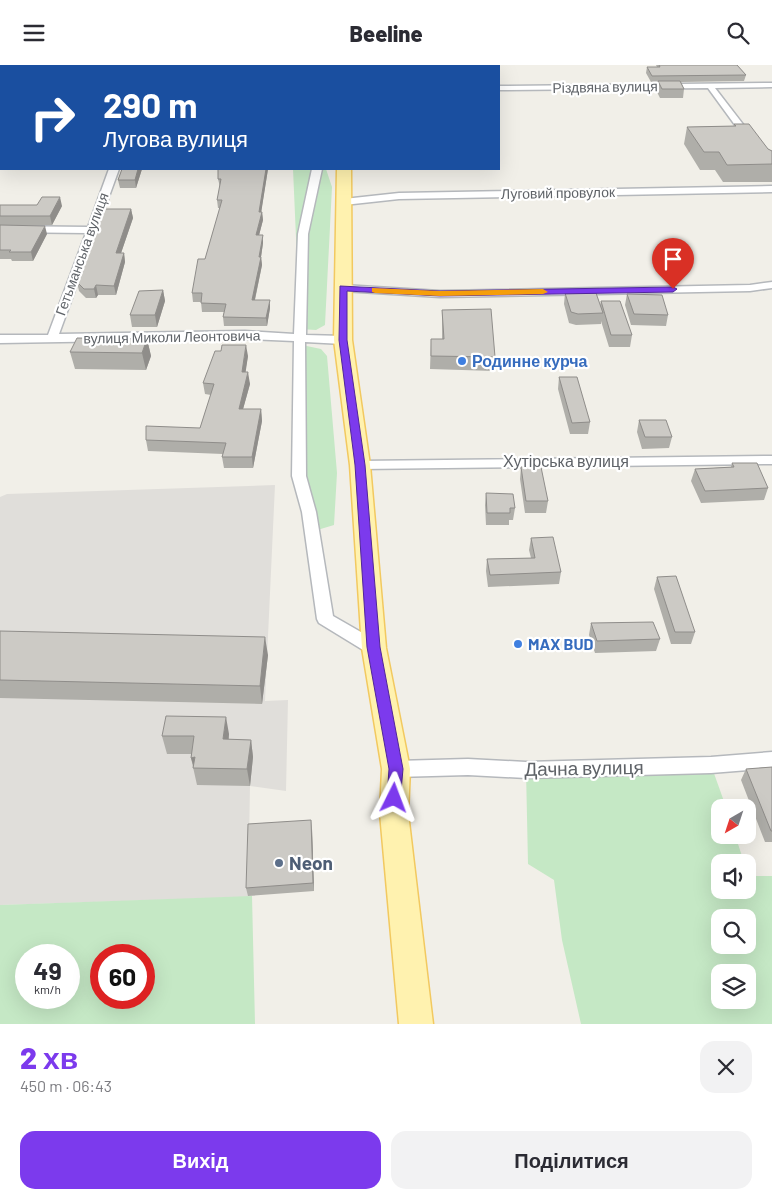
<!DOCTYPE html>
<html lang="uk">
<meta charset="utf-8">
<style>
body{margin:0;font-family:Barlow,sans-serif;background:#f2f2f3;color:#2b2b33;height:100vh;display:flex;flex-direction:column;font-size:19px;white-space:nowrap}
*{box-sizing:border-box;margin:0}
p{font-size:16px;color:#7c7c81}
.icon{flex:none;width:28px;height:28px;fill:none;stroke:currentColor;stroke-width:2;stroke-linecap:round;stroke-linejoin:round}
.map{position:relative;height:959px;overflow:hidden}
.drawer{display:flex;flex-direction:column;background:#fff;flex:1}
.drawer>*{flex:none}
.top-card{position:absolute;left:0px;top:0px;width:500px;height:105px;box-shadow:0 5px 20px #0002;background:#1a4fa0;color:#fff;overflow:hidden}
.needle{width:32px;rotate:219deg}
.buttons{position:absolute;left:711px;top:734px;display:grid;gap:10px}
.buttons a{display:grid;place-items:center;width:45px;height:45px;border-radius:10px;background:#fff;box-shadow:0 5px 20px #0002;font-size:25px}
.speed{position:absolute;left:15px;top:879px;display:flex;gap:10px;font-size:25px;font-weight:700;text-align:center}
.speed>*{display:grid;place-content:center;width:65px;height:65px;border-radius:50%;background:#fff;box-shadow:0 5px 20px #0002;line-height:1}
.speed small{font-size:12px;font-weight:400}
.speed .limit{border:8px solid #d22;background:#fff;color:#111}
.pin{position:absolute;display:grid;place-items:center;width:42px;height:42px;color:#fff;margin:-51px -21px;border-radius:50% 50% 50% 0;rotate:-45deg;box-shadow:0 0 5px #0007}
.pin .icon{rotate:45deg}
.me{position:absolute;width:55px;margin:-28px;rotate:3deg;stroke-linejoin:round;filter:drop-shadow(0 0 4px #0008)}
.turn{display:flex;align-items:center;gap:18px;height:105px;padding:0 20px;font-size:22px}
.turn .icon{width:65px;height:65px;stroke-width:2.5}
.turn b{display:block;font-size:35px;line-height:42px}
.round{display:grid;place-items:center;flex:none;width:52px;height:52px;border-radius:15px;background:#f2f2f3}
.summary{display:flex;align-items:center;justify-content:space-between;height:85px;padding:0 20px}
h1{font-size:30px;font-weight:800;line-height:38px;color:#7c3aed}
.primary-button{display:flex;gap:10px;margin-top:auto;padding:10px 20px}
.primary-button a{flex:1;height:58px;border-radius:15px;background:#7c3aed;color:#fff;font-size:20px;font-weight:800;line-height:58px;text-align:center}
.primary-button a+a{background:#f2f2f3;color:#2b2b33}
header{display:flex;justify-content:space-between;align-items:center;height:65px;padding:0 20px;background:#fff;font-size:22px;font-weight:800}
.map>svg:first-child{display:block}
</style>
<header><svg class="icon" aria-label="menu" viewBox="0 0 24 24"><path d="M4 6h16M4 12h16M4 18h16"/></svg>Beeline<svg class="icon" aria-label="search" viewBox="0 0 24 24"><circle cx="10" cy="10" r="6"/><path d="M15 15l6 6"/></svg></header>
<div class="map">
<svg width="772" height="959" viewBox="0 0 772 959">
<rect width="100%" height="100%" fill="#f1efe8"/>
<path fill="#e0deda" d="M275,420L265,636L288,635L286,726L250,721L248,832L0,840V432L7,429Z"/>
<path fill="#c5e8c5" fill-rule="evenodd" d="M293,104H326L332,122L325,260L316,265L300,264Z
M302,280L321,284L327,291L337,408L334,460L314,466L301,424Z
M711,700L726,742H720V770H735L744,797L720,798V825H748V807L749,811H772V959H581L562,875L554,815L528,799L526,705ZM720,852H748V880H720ZM720,908H748V935H720Z
M252,831L255,959H0V840ZM26,890H69V932H26ZM101,890H144V932H101Z"/>
<g fill="none" stroke-linecap="round" stroke-linejoin="round">
<g stroke="#b5b8bc" stroke-width="3">
<path id="street" d="M296,0H308L309,1H297Z
M772,18V22L715,23L772,97V103L765,101L708,23L499,25V21Z
M0,80H1V86H0Z
M109,104H119L59,269L245,266L294,269L298,169L312,104H322L308,169L306,270L343,271L349,275L343,279L305,277L306,411L316,447L333,551L380,578L382,583L380,588L374,589L368,588L319,558L317,554L302,447L292,411L294,276L245,274L0,278V270H48L86,168L0,167V161L88,162Z
M772,121V127L399,134L344,140L339,137L344,134L399,128Z
M772,217V223L750,226L440,232L343,226L338,223L343,220L440,226L750,220Z
M772,391V399L360,404L353,400L360,396Z
M772,687V703L711,708L526,713L468,710L396,712L389,710L387,704L389,698L396,696L468,694L526,697L711,692Z"/>
</g>
<g stroke="#f2c960" stroke-width="3">
<path id="primary" d="M338,0H350V1H339Z
M337,104H351L352,275L370,400L386,583L410,704L408,748L433,959H399L380,748L382,704L362,583L350,400L334,275Z"/>
</g>
<use href="#street" fill="#fff" fill-rule="evenodd"/>
<use href="#primary" fill="#fff2af" fill-rule="evenodd"/>
</g>
<path fill="#afaea9" d="M405,0H429V1H405Z
M656,0H737L746,10L744,16L681,17L684,24L683,33H660L656,25L657,17H651L646,8L647,2H657Z
M734,59L768,84L772,86V117H723L715,105H700L684,79L687,62L734,61Z
M142,104L136,123H120L118,115Z
M218,104H268L261,147H262L263,155L259,170L263,178L261,192L262,200L255,235L270,243L267,261H224L223,252L224,247H202L201,237H193L192,228L205,194L220,143H218L217,135L220,122L218,114Z
M0,140L62,141L52,160H0Z
M131,144L133,153L121,188H124L125,197L116,230H98L96,233H86L79,226L77,217Z
M0,160L47,169L33,196H12L11,194H0Z
M163,225L165,236L157,262H132L130,250Z
M565,228L600,240L601,236L632,270L630,282H609L601,256V259L576,260L569,258L564,239Z
M627,229L668,250L666,261L631,260L625,240Z
M442,245L495,292L494,306L430,304L431,274H442Z
M147,274L151,291L146,305L75,304L70,287Z
M248,291L245,307L250,319L243,344H261L262,356L253,403H224L222,392L223,389L148,386L146,375L200,363L211,330L205,329L203,318Z
M559,312L590,357L588,369H570L558,324Z
M639,355L672,372L669,383L642,384L637,367Z
M732,398L768,423L764,435L701,438L691,416L695,404L731,402Z
M521,402L548,436L546,448H525L520,414Z
M486,428L515,443L513,455H509V460H486L485,440Z
M531,473L561,507L559,519L488,522L486,506L487,494L531,493L529,485Z
M657,512L695,567L691,579H671L654,524Z
M591,558L660,574L656,586L595,588L589,570Z
M0,566L268,590L262,639L0,633Z
M229,669V674L251,675L253,692L250,721L197,720L191,693L192,689H167L162,671Z
M772,702V777H765L741,715L746,704Z
M312,764L314,826L248,831L246,823Z"/>
<path fill="#8f8d8a" d="M138,104H142L136,123L135,115Z
M266,104H268L260,155L259,147Z
M60,132L62,141L52,160L50,151Z
M131,144L133,153L118,197L116,188Z
M262,147L263,155L257,178L256,170Z
M45,161L47,169L33,196L31,187Z
M263,170V178L260,199L261,192L262,200L253,243L252,235Z
M124,188L125,197L116,230L114,221Z
M96,220L98,230L96,233L94,224Z
M163,225L165,236L157,262L155,250Z
M270,235V243L267,261L266,253Z
M147,274L151,291L146,305L142,288Z
M246,280L248,291L244,318L242,307Z
M248,307L250,319L240,355L239,344Z
M261,344L262,356L253,403L252,392Z
M265,572L268,590L262,639L260,621Z
M226,652L229,669L226,692L223,674Z
M251,675L253,692L250,721L247,704Z
M195,692L194,703L191,693Z
M311,755L312,764L314,826L313,818Z"/>
<path fill="#cccac5" stroke="#8f8d8a" d="M0,0H68L67,1H1V6H0Z
M95,0H207L206,1H94Z
M235,0H281V1H235Z
M407,0H429L407,1Z
M659,0H737L746,10L652,11L647,2H660Z
M658,16H680L684,24H662Z
M734,59H749L768,84L772,86V99L727,100L719,87H704L687,62L736,61Z
M122,104H138L135,115H118Z
M218,104H266L259,147H262L256,170H263L259,192H261L252,235H270L266,253L223,252L226,239L201,238L202,228H192L198,194H205L222,135H217L221,114H218Z
M42,132H60L50,151H0V140H37Z
M101,144H131L116,188H124L114,221L96,220L94,224H84L77,217Z
M0,160L45,161L31,187H9L11,185H0Z
M163,225L155,250H130L139,226Z
M565,228H596L603,248L578,249L571,247Z
M627,229L662,230L668,250L634,249Z
M601,236H620L632,270H611Z
M491,244L495,292L431,291V274H444L442,245Z
M77,273L147,274L142,288L70,287Z
M222,280H246L242,307H248L239,344H261L252,392H222L226,378L146,375V361L200,363L214,319L203,318L215,286H221Z
M559,312H577L590,357L572,358Z
M639,355H666L672,372H645Z
M732,398H757L768,423L705,426L695,404L734,402Z
M521,402H541L548,436H526Z
M486,428L513,429L515,443H510V448H487Z
M553,472L561,507L490,510L487,494L535,493L531,473Z
M676,511L695,567H675L657,512Z
M653,557L660,574L597,576L591,558Z
M0,566L265,572L260,621L0,615Z
M166,651L226,652L223,674L251,675L247,704L193,703L195,692L191,693L194,671H162Z
M772,702V766H771L746,704Z
M311,755L313,818L246,823L248,759Z"/>
<path fill="#7c3aed" stroke="#51269a" d="M340,221L440,226L673,222L677,224L673,227L440,231L347,226V275L365,400L380,582L403,704L400,737L394,739L389,737L387,733L389,704L367,582L355,400L339,275Z"/>
<path fill="#f59e0b" d="M372,223L440,226L543,224L548,227L543,229L440,231L375,228L372,227Z"/>
<g fill="#3f7fe0" stroke="#fff" stroke-width="2">
<circle cx="462" cy="296" r="5"/>
<circle cx="518" cy="579" r="5"/>
</g>
<circle fill="#5c6f8a" stroke="#fff" stroke-width="2" cx="279" cy="798" r="5"/>
<g text-anchor="middle" stroke-width="4.5" stroke-linejoin="round" paint-order="stroke">
<g font-size="14" fill="#5f6368" stroke="#fff">
<text transform="translate(605 22) rotate(-1)" y="5">Різдвяна вулиця</text>
<text transform="translate(558 128) rotate(-1)" y="5">Луговий провулок</text>
<text transform="translate(82 189) rotate(-70)" y="5">Гетьманська вулиця</text>
<text transform="translate(172 272) rotate(-1)" y="5">вулиця Миколи Леонтовича</text>
</g>
<g font-size="16" font-weight="bold" fill="#366cbe" stroke="#fff" text-anchor="start">
<text x="472" y="302">Родинне курча</text>
<text x="528" y="585">MAX BUD</text>
</g>
<g font-size="16" fill="#5f6368" stroke="#fff">
<text x="566" y="402">Хутірська вулиця</text>
</g>
<g font-size="19" fill="#5f6368" stroke="#fff">
<text transform="translate(584 703) rotate(-1)" y="7">Дачна вулиця</text>
</g>
<g font-size="19" font-weight="bold" fill="#4e5e75" stroke="#fff" text-anchor="start">
<text x="289" y="805">Neon</text>
</g>
</g>
</svg>
<div class="buttons">
<a><svg class="needle" viewBox="-14 -14 28 28"><path d="M0-13l5 13h-10z" fill="#e53935"/><path d="M0 13l5-13h-10z" fill="#7c7c81"/></svg></a>
<a><svg class="icon" aria-label="sound" viewBox="0 0 24 24"><path d="M4 9h4l5-4v14l-5-4H4zM17 9q2 3 0 6"/></svg></a>
<a><svg class="icon" aria-label="search" viewBox="0 0 24 24"><circle cx="10" cy="10" r="6"/><path d="M15 15l6 6"/></svg></a>
<a><svg class="icon" aria-label="layers" viewBox="0 0 24 24"><path d="M12 4l9 5-9 5-9-5zM3 14l9 5 9-5"/></svg></a>
</div>
<div class="speed"><div>49<small>km/h</small></div><div class="limit">60</div></div>
<div class="pin" style="left:673px;top:224px;background:#d93025"><svg class="icon" aria-label="arrive" viewBox="0 0 24 24"><path d="M6 21V4h12l-3 4 3 4H6"/></svg></div>
<svg class="me" style="left:394px;top:733px" viewBox="-20 -20 40 40"><path d="M0-17L14 15 0 8-14 15z" fill="#7c3aed" stroke="#fff" stroke-width="4"/></svg>
<div class="top-card">
<div class="turn"><svg class="icon" aria-label="right" viewBox="0 0 24 24"><path d="M7 20v-9h11M14 6l5 5-5 5"/></svg><div><b>290 m</b>Лугова вулиця</div></div>
</div>
</div>
<section class="drawer">
<div class="summary"><div><h1>2 хв</h1><p>450 m · 06:43</p></div><a class="round"><svg class="icon" aria-label="close" viewBox="0 0 24 24"><path d="M6 6l12 12M18 6L6 18"/></svg></a></div>
<div class="primary-button"><a>Вихід</a><a>Поділитися</a></div>
</section>
